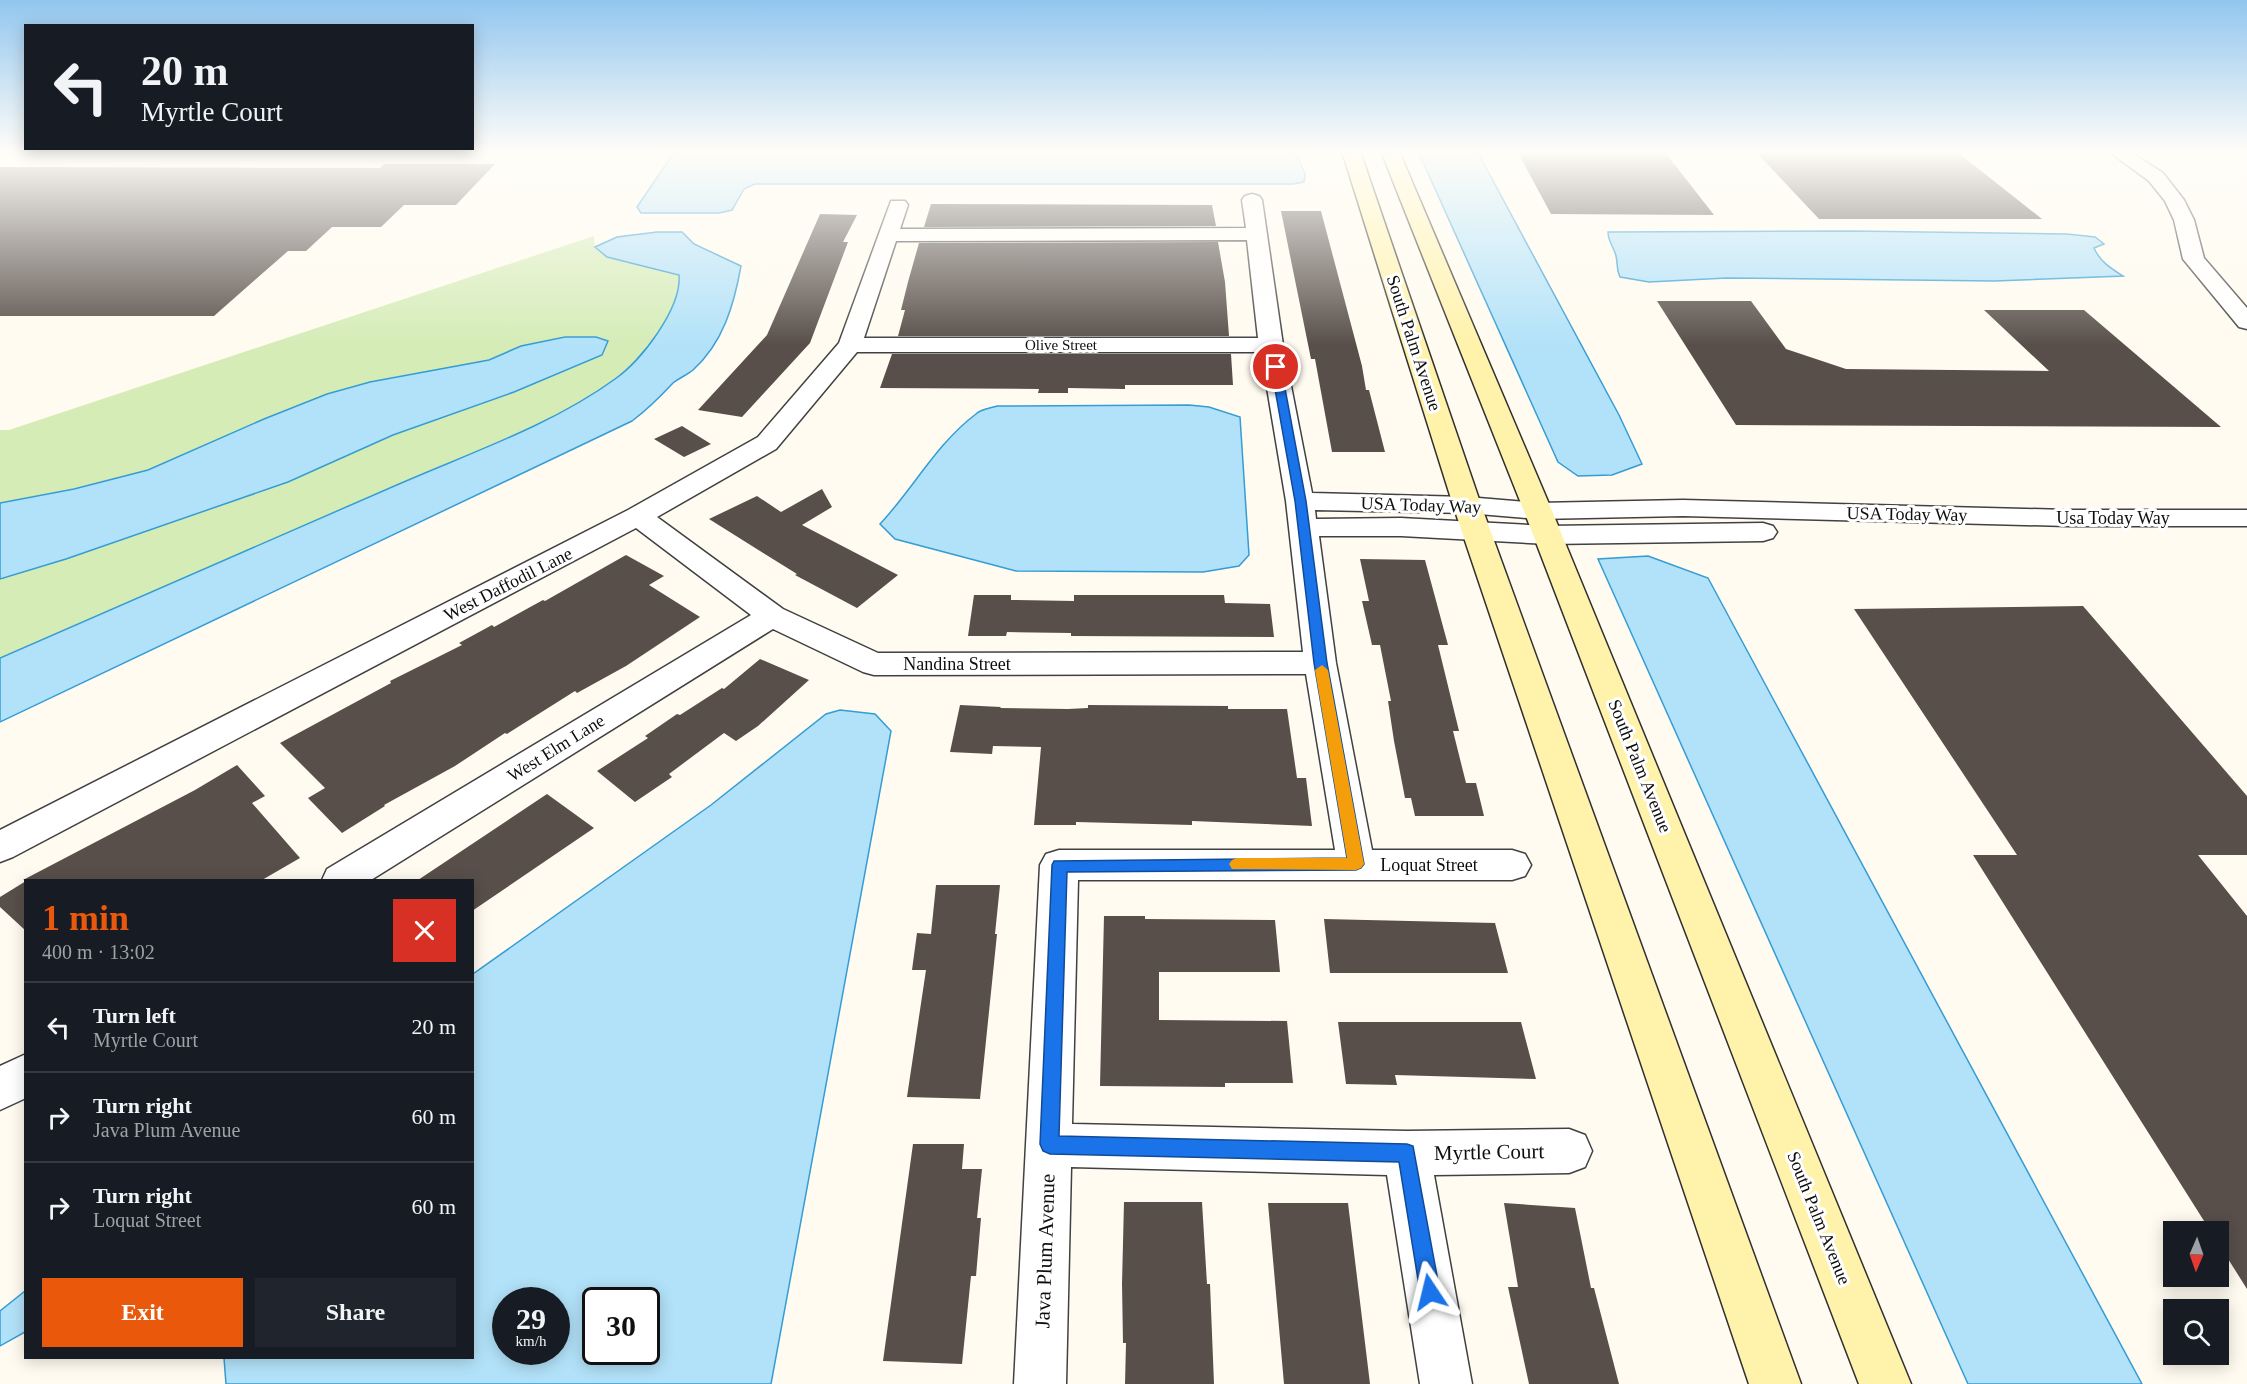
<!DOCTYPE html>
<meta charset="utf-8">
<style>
body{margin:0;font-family:"Times New Roman",serif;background:#20242c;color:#f1f3f6;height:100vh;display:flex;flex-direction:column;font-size:22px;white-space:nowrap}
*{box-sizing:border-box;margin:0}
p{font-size:20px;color:#9ea1a6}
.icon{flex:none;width:33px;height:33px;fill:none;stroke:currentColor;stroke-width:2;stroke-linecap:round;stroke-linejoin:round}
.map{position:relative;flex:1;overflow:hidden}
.sheet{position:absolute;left:24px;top:879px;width:450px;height:480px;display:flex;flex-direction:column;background:#171b24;border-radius:0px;box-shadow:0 3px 15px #0003}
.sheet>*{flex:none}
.top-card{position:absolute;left:24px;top:24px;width:450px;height:126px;border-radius:0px;box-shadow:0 3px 15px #0003;background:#171b24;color:#f1f3f6;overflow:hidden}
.needle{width:39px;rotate:182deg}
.buttons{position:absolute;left:2163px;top:1221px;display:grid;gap:12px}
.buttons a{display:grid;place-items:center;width:66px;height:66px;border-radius:0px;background:#171b24;box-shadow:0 3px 15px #0003;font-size:30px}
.speed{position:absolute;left:492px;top:1287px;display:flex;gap:12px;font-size:30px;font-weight:700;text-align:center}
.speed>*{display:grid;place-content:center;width:78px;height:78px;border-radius:50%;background:#171b24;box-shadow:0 3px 15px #0003;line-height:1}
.speed small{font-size:15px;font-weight:400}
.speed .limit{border:3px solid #111;border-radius:9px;background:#fff;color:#111}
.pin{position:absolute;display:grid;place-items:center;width:51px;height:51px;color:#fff;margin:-26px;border:3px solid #fff;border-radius:50%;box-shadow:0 2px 6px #0007}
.me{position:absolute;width:66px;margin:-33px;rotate:350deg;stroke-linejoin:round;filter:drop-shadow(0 0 4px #0008)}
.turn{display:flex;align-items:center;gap:21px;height:126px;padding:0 18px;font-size:27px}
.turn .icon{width:78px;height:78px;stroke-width:2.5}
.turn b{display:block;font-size:42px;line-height:51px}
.round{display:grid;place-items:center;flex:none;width:63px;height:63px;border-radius:0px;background:#20242c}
.headline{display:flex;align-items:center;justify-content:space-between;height:102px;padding:0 18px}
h1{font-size:36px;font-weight:800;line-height:45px;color:#ea580c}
.primary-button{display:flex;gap:12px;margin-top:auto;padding:12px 18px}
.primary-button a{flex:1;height:69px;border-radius:0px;background:#ea580c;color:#fff;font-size:24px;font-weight:800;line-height:69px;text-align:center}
.primary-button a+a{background:#20242c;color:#f1f3f6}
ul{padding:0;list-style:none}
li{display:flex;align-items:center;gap:18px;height:90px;padding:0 18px;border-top:2px solid #363941}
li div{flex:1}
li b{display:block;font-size:22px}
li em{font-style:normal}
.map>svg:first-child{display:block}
</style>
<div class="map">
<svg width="2247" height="1384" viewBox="0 0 2247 1384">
<rect width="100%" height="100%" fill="#fffbf0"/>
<path fill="#d5ecb7" d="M594,236L595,247L607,257L679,275C682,308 641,360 615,379C555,424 472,452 403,483C269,542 135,600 0,658V430H9Z"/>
<path fill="#b2e2f9" stroke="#359cd4" stroke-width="1.5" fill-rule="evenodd" d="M675,151H1289L1296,153L1305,174L1304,182L1293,184H755L744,189L732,210L719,213H641L637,207Z
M1418,151H1477L1619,415L1642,464L1612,475L1578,476L1558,462Z
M1852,231L2067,234L2095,237L2104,244L2094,248C2100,262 2112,269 2123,276L1995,281L1727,278L1649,282L1620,277C1616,269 1618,265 1616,256C1614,247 1608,242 1608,232Z
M657,232H682L694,244L741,266C734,305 723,343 693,370C687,375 679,378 673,383C660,397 648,409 632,421L0,722V658C133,601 266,543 399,484C470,453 552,425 615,379C641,361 682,308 679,275L607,257L595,247L617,237Z
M565,337H596L608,341L602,355L514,392L393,435L288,482L66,559L0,579V503L74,489L148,470L264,419L327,394L370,382L489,360L521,346Z
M1189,405L1209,407L1240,417L1249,555L1239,566L1203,572L1016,571L895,539L880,524C913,489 937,443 976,414C981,409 991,408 997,406Z
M1648,556L1708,578L2142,1384H1968L1598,559Z
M840,710L875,714L891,731L771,1384H226L224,1358H472L473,974L711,805L826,714ZM506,1300H556V1352H506ZM596,1300H646V1352H596Z
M25,1291V1332L0,1346V1311Z"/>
<path fill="#584f4a" d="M1517,151H1664L1714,215L1551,214Z
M1755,151H1956L2042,219H1819Z
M384,164H495L456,205H404L381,227H332L306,251H288L214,316H0V167L380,168Z
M931,204L1212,205L1216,226L924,227Z
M1281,211H1321L1362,366L1366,390H1369L1385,452H1332L1315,359H1311Z
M820,214L857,215L843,242H848L810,343L742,417L698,410L767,335Z
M1218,242L1225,282L1229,336H898L905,310H901L908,282L919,243Z
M1657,301H1751L1786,349L1846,369L2049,371L1984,310H2084L2221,427L1736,425Z
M892,354H1231L1233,385H1125V389L1068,388V393H1038L1039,389L880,388Z
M682,426L711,444L684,457L654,439Z
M822,489L832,507L802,525L898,575L857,608L795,575L797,574L709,519L757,496L781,512Z
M626,555L664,576L649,585L700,617L626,666L577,693L575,691L507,734L505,733L455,766L384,805L385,806L342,833L308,798L325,788L280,743L391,683L390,681L462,645L459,643L492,625L494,627L543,600L545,601Z
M1360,559L1425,560L1448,645H1438L1459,731H1453L1466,783H1476L1484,816H1415L1411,798H1405L1394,741L1388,701H1391L1380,645H1372L1362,601H1369Z
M974,595H1011V600L1074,601V595H1224L1225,603L1270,604L1274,637L1071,636V633L1007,632L1006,636H968Z
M2083,606L2247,796V855H2198L2247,916V1289L2218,1243V1232H2211L1973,855H2017L1854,609Z
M760,659L809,680L758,726L736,741L724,733L669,774L672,777L635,802L597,771L648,738L645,736L677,714L680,715L722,688L724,689Z
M960,705L1001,707L1000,708L1068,709L1088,708V705L1228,706V709H1287L1297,778H1306L1312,826L1192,821V825L1076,822V825H1034L1041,747L993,746L992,754L950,752Z
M237,765L265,796L252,803L300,858L262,880H23L195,790Z
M547,794L594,828L472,911V880H418Z
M26,881V931L0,907V897Z
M936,885H1000L995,934H997L980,1099L907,1097L926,970H912L917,933L931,934Z
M1104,916H1145V919L1275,920L1280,972H1159V1020L1287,1021L1293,1083H1225V1087L1100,1086Z
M1324,919L1495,923L1508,973H1330Z
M1338,1022H1521L1536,1079L1395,1075L1397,1085L1346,1084Z
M913,1144H964L962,1169H982L977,1218H981L976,1276H971L962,1364L883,1361Z
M1124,1202H1202L1207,1284H1210L1214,1384H1125L1126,1343H1123L1122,1284Z
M1268,1203H1348L1370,1384H1284Z
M1504,1203L1575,1208L1591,1288H1594L1619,1384H1529L1508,1287H1518Z"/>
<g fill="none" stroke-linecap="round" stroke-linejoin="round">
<g stroke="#414141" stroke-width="3">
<path id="street" d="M2108,151H2129L2163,173L2184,200L2194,220L2204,258L2247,308V329L2239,327L2183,259L2174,220L2165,201L2149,181Z
M1252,194L1259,196L1262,200L1283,345L1312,493L1467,497L1538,503L1683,500L2067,510H2247V526H2067L1683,516L1538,519L1467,513L1315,510L1316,519L1401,518L1548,526L1763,523L1773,526L1777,532L1773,538L1763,541L1548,544L1401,536H1319L1336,663L1372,850H1512L1525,854L1531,865L1525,876L1512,880H1078L1072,1124L1407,1131L1569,1129L1585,1135L1592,1151L1585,1167L1569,1173L1434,1175L1472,1384H1420L1387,1175L1071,1167L1066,1384H1014L1040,865L1046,854L1059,850H1335L1306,674L874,675L863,672L773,629L371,880H322L327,869L751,615L636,528L13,857L0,862V830L628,510L758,437L839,343L891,201H905L908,205L900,229L1246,228L1242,200L1245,196ZM1247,240L1258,338H864L896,241ZM857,352H1261L1286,501L1303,652L878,653L783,609L657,517L776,449Z
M26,1054V1098L0,1110V1066Z"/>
</g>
<g stroke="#303030" stroke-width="3">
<path id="secondary" d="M1342,151H1360L1481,505L1801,1384H1749L1453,505Z
M1381,151H1399L1552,511L1911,1384H1859L1524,511Z"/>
</g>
<use href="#street" fill="#fff" fill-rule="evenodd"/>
<use href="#secondary" fill="#fff2ab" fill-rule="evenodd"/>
</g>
<linearGradient id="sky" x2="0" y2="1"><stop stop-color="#92c6ef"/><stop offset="0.44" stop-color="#fffdf8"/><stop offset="1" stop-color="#fffdf8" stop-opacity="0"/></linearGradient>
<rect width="2247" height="345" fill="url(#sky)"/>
<path fill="#1a73e8" stroke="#114b97" stroke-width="1.5" d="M1276,364L1281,367L1306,501L1327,663L1364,864L1361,868L1356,870L1067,872L1059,1136L1407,1144L1413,1146L1440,1292L1437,1299L1430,1302L1423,1299L1420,1292L1399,1162L1050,1154L1043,1151L1040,1144L1052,865L1054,861L1347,858L1314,663L1295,501L1271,367Z"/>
<path fill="#f59e0b" d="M1322,665L1328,670L1364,864L1361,868L1356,870L1232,869L1229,864L1232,860L1237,858H1347L1315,670Z"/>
<g text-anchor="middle" stroke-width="6" stroke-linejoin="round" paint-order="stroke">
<g font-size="15" fill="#0e0e0e" stroke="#fff">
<text x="1061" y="350">Olive Street</text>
</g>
<g font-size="18" fill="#0e0e0e" stroke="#fff">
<text transform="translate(1414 343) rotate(72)" y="6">South Palm Avenue</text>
<text transform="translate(1421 505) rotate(2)" y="6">USA Today Way</text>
<text transform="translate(1907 514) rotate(1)" y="6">USA Today Way</text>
<text x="2113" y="524">Usa Today Way</text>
<text transform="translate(508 584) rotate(-27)" y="6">West Daffodil Lane</text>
<text x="957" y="670">Nandina Street</text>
<text transform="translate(556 748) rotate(-32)" y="6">West Elm Lane</text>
<text transform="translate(1640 766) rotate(68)" y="6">South Palm Avenue</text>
<text x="1429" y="871">Loquat Street</text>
<text transform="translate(1819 1218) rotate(68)" y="6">South Palm Avenue</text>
</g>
<g font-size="21" fill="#0e0e0e" stroke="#fff">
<text transform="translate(1489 1152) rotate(-1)" y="7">Myrtle Court</text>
<text transform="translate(1045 1251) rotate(-88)" y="7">Java Plum Avenue</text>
</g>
</g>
</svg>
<div class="buttons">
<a><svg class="needle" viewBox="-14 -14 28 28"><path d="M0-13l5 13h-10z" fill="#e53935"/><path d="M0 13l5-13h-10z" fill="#9ea1a6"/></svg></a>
<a><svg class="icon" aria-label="search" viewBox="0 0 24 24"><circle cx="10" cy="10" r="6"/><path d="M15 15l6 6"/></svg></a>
</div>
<div class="speed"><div>29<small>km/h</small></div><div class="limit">30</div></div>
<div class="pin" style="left:1276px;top:367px;background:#d93025"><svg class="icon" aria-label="arrive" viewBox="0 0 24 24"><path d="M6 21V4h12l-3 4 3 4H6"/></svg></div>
<svg class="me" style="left:1430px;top:1292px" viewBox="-20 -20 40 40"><path d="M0-17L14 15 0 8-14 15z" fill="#1a73e8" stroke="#fff" stroke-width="4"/></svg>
<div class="top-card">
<div class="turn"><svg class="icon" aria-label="left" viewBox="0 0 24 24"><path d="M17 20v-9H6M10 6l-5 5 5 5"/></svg><div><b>20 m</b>Myrtle Court</div></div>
</div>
<section class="sheet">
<div class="headline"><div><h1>1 min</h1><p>400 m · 13:02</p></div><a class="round" style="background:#d93025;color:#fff"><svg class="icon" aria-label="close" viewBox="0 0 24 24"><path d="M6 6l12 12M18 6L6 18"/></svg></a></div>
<ul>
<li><svg class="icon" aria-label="left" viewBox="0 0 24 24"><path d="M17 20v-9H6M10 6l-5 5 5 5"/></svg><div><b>Turn left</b><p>Myrtle Court</p></div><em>20 m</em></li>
<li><svg class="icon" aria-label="right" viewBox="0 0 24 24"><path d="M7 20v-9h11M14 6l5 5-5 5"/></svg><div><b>Turn right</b><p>Java Plum Avenue</p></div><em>60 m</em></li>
<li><svg class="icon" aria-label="right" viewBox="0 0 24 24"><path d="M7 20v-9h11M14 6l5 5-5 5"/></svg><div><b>Turn right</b><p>Loquat Street</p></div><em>60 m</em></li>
</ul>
<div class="primary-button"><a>Exit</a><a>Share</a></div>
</section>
</div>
